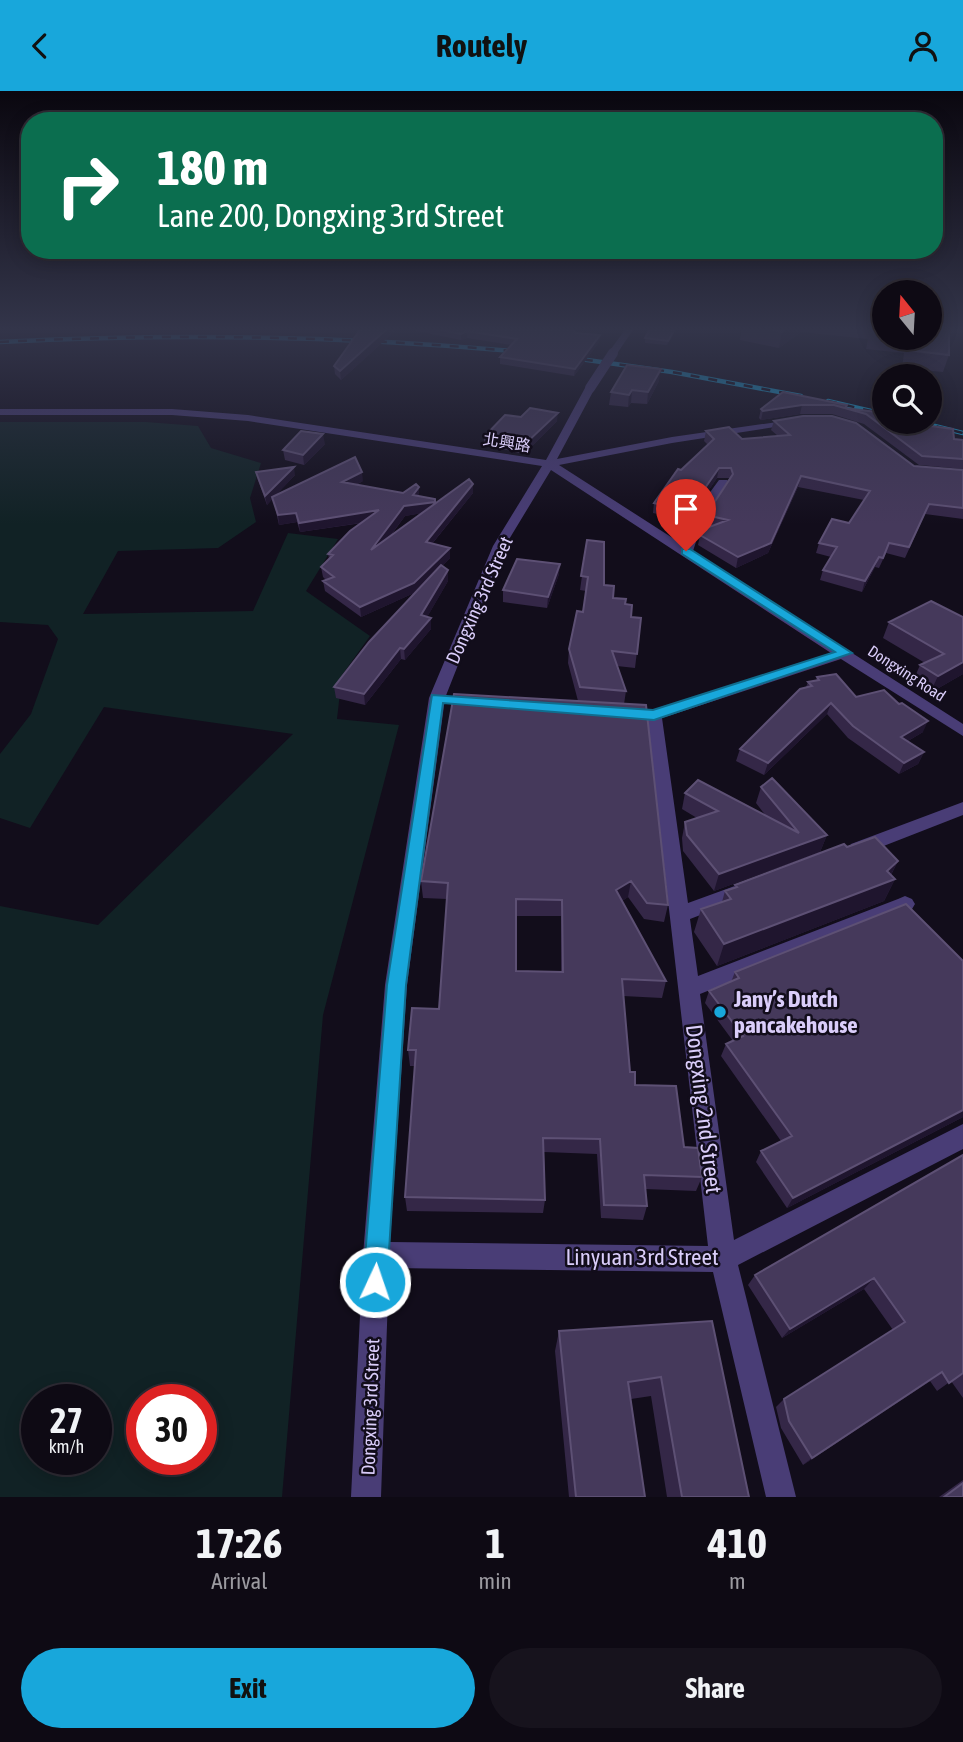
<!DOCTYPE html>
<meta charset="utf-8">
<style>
body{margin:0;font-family:"Asap Condensed","Noto Sans TC",sans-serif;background:#17131d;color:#f1f3f6;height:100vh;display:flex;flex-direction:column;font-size:26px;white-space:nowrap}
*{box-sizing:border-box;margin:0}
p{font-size:23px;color:#9b9aa0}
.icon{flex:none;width:38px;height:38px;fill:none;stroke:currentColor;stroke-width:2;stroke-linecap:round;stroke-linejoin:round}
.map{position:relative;height:1406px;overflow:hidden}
.details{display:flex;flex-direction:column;background:#0e0a14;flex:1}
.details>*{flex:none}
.guide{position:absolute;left:21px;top:21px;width:922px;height:147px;border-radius:28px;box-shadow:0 4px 18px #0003,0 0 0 2px #2e2b34;background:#0b6e4f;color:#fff;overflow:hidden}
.needle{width:46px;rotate:342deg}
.buttons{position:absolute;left:872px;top:189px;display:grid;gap:14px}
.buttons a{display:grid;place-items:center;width:70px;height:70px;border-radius:50%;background:#0e0a14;box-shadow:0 4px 18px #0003,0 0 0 2px #2e2b34;font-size:35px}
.speed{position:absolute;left:21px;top:1293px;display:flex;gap:14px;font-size:35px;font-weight:700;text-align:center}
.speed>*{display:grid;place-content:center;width:91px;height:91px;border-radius:50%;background:#0e0a14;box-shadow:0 4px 18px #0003,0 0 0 2px #2e2b34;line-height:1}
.speed small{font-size:18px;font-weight:400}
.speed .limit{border:10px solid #d22;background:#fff;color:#111}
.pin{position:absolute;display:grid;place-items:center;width:60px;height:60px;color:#fff;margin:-72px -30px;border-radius:50% 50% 50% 0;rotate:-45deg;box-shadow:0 0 7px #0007}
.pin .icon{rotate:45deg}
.me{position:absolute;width:77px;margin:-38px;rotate:3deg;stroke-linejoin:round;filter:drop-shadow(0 0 5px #0008)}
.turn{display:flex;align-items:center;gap:24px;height:147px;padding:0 21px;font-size:32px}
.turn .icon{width:91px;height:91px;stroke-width:2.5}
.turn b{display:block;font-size:49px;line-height:60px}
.eta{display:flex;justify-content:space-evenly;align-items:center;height:119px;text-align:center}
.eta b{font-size:42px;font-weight:700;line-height:49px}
.button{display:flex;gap:14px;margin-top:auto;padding:14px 21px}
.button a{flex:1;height:80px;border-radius:42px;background:#18a7db;color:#111;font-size:28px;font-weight:700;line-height:80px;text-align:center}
.button a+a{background:#17131d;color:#f1f3f6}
header{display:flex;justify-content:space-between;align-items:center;height:91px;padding:0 21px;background:#18a7db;color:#111;font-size:32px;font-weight:700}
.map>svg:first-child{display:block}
</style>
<header><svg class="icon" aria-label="back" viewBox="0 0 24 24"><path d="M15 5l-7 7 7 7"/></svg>Routely<svg class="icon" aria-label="person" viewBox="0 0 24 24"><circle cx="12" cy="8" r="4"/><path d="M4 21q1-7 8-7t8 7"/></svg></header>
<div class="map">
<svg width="963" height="1406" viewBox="0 0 963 1406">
<rect width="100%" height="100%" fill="#120d1b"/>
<path fill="#112225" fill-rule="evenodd" d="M0,331H146L198,335L211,357L261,372L250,407L256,431L218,457L118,460L83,523L253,520L288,442L338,448L306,500L370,545L342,584L337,628L399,634L323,924L282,1406H0V815L98,834L293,643L104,616L30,737L0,727V663L31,623L58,548L48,534L0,531ZM37,1309H96V1368H37ZM142,1309H201V1368H142Z"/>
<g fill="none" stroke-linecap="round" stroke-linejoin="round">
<path fill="#493d76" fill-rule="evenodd" d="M627,236H635L616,264H610L608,262Z
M590,294L595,297L557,368L672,346L798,328L799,330L794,333L672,352L559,374L682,453L692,426L719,389H727L729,391L704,426L693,460L963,633V645L841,568L662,627L688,812L743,792L750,795L753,800L750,805L690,828L698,885L898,808L905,805L912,808L915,813L912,818L700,903L734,1149L963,1033V1058L738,1174L796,1406H766L713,1181L389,1177L381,1406H351L363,1164L385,894L429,607L493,455L542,375L248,330L172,324H0V318H172L248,324L546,369L585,297ZM551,379L831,562L653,619H637L635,623L637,627L647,628L708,1155L390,1151L407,894L445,607L505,455Z
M963,711V724L858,765L851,763L849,758L851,753Z"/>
<g stroke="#18a7db" stroke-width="4.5">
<path id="rail" d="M0,251C175,242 349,245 524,261
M566,266L672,281L801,305
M828,310L884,323
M919,331L963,342"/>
</g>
<use href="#rail" stroke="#120d1b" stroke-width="2.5" stroke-dasharray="9" stroke-linecap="butt"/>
<path stroke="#493d76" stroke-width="10" d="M590,297L613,262"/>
</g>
<path fill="#342747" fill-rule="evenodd" d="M398,236H570L576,242L600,244L599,251L574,285L500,273V266L512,254L467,247L461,249Z
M651,236H678L667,254L645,252V247Z
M742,236H884V247H929L949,264L943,281L902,277L904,262L866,258L868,248L801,241L779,257L740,249Z
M396,239L341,289L335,283L334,275Z
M659,290L647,313L631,312L628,316L609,314L611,301Z
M783,301L847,314V317L923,334L954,348L963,349V378L919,374L864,333L832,323H800L761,329L759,327L761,318Z
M521,326L557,330L524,363L484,354V346Z
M774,330L914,375L963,379V428L925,423L905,467L886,462L879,477L875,476L862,501L820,489L823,479L831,466L816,462L819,452L849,432L864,409L798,396L768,462L736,477L698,454L700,444L710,435L704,434L706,424L729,388V387H717L688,430L653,422L654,412L681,379L708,354L704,350L706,340L742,348L778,345L771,339Z
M325,353L304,374L285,369L283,359Z
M256,381L295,384L274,406L363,390L356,394L435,408V413L473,393V402L432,453L450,457V467L442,475L448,490L427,526L431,527V538L405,569L401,568L365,614L336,607L334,596L423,493L414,502L361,526L325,500L323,490L326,489L323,486L321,476L329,468L328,463L362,432L300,441L297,431L279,434L273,407L267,414L258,389ZM422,422L389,447L405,425Z
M587,449L604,494L613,507L625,513L631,526L641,527L635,577L617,575L626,600L624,613L668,814L664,831L644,828L628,806L622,810L666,890L662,907L623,905L630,981L635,994L684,1056L702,1086L696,1100L645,1098L647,1115L643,1129L601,1127L597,1063L544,1061L545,1109L543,1122L407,1120L405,1106L415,975H410L408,959L439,918L447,808L423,807L421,790L578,610L568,572L569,558L583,521L586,500L580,499ZM516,825H561V881L516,880Z
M559,483L547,517L503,511V499Z
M931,510L963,583L930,602L913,590L920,574L925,572L883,547L889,531Z
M817,586L923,641L908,650L924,661L918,673L899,683L848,647L827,623L764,684L736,670L740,658L806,596L808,591L816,589Z
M761,696L827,744L820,761L714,800L683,760L682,747L685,731L697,727L682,718L685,702L766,725L756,712Z
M847,756L898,770L891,784L895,788L884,810L717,875L694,841L701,818L722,811L725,800L734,797L735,794Z
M963,870V1026L787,1117L756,1071L761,1060L781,1050L721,965L726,953L733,950L705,912L709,900L731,891L735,881Z
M963,1064V1307L951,1290L937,1300L930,1290L803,1374L781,1337L776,1316L784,1308L893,1239L864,1198L782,1247L748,1194L755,1184Z
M712,1230L749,1406H667L651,1305L631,1308L645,1406H569L555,1260L559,1240Z
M963,1389V1406H939Z"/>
<path fill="#1f152e" d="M389,236H396V239L341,289L340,280Z
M676,236H678L667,254L668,250Z
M788,236H802L801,241L779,257L782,241Z
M467,240V247L461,249V243Z
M600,244L599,251L574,285L575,278Z
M661,278L659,290L647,313L648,301Z
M632,299L631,312L628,316L629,304Z
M802,314L800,323L761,329L763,320Z
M558,322L557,330L524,363V354Z
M323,343L325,353L304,374L303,364Z
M294,376L295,384L267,414L265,405Z
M719,377L717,387L688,430L689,420Z
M362,381L363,390L343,400L342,391Z
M801,385L798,396L768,462L736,477L738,466Z
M473,393V402L426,460V451Z
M419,396V406L413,404Z
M435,411V420L405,425L372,469L371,459L404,415Z
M379,419L380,429L300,441L299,432Z
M296,422L297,431L279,434L278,424Z
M450,457V467L414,502L361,526L360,516Z
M879,466L875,476L862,501L865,490Z
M560,473L559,483L547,517L548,506Z
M448,479V490L422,535L421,524Z
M431,527V538L405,569L404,558Z
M400,557L401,568L365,614L364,603Z
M963,571V583L930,602L938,585Z
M831,612L827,623L764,684L768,672Z
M928,630L923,641L896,657L901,646Z
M924,661L918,673L899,683L904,672Z
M827,744L820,761L714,800L719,783Z
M898,770L887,791L895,788L884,810L717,875L724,853L887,780Z
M631,790L628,806L613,816L616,799Z
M963,1019V1026L787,1117L793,1107Z
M874,1187L864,1198L782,1247L790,1238Z
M942,1281L930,1290L803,1374L812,1367Z"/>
<path fill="#45395b" stroke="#5d5074" stroke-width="2" fill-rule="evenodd" d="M362,236H389L340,280L334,275Z
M427,236H570L576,242L600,244L575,278L500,266L517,248L467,240L461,243Z
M651,236H676L668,250L645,247Z
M761,236H788L782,241Z
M872,236H884V242L871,241Z
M929,236H949V264L908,259L909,247H929Z
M627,274L661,278L648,301L632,299L629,304L611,301Z
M783,301L847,314L845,317L884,322V331H924L923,334L953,338L954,348L963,349V368L922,365L866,323L834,314H802L763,320L761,318Z
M530,317L558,322L524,354L484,346L505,324L521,326Z
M803,325H832L856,332L914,375L963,379V417L929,413L909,456L889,452L883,467L879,466L865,490L823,479L837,456L819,452L832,428L849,432L870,400L801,385L771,452L738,466L700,444L701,439L728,429L706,424L733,383L731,377H719L689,420L654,412L678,378L681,379L714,348L706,340L729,336L742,348L790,344L774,330Z
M301,340L323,343L303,364L283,359Z
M355,366L362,381L342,391L403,402L416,393L419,396L413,404L435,408V411L404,415L371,459L469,388L473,393L426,451L450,457L414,492L360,516L323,490L334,486L321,476L333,464L328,463L350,440L379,419L299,432L296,422L278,424L272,406Z
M294,376L265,405L256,381Z
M587,449L604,451V494L614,495L613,507L626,508L625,513L632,514L631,526L641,527L637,563L612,560L626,600L580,596L569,558L577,520L583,521L588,486L581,485Z
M517,468L560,473L548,506L503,499Z
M441,474L448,479L421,524L431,527L404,558L400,557L364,603L334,596L369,551Z
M931,510L963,526V571L938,585L920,574L944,563L889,531Z
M836,583L856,606L884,599L899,613L902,612L928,630L901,646L924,661L904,672L853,635L831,612L768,672L740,658L800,598L812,595L808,591L819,589L817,586Z
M454,603L646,614L668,814L647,812L631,790L616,799L666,890L622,888L630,981H635V994L676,995L684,1056L698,1057L702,1086L644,1084L647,1115L604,1114L600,1048L543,1047L545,1109L405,1106L416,959H408L412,917L439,918L448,792L421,790ZM516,808L562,809L563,881L516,880Z
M772,687L827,744L719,783L687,744L685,731L718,720L685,702L698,689L799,742L761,696Z
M875,746L898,770L887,780L895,788L724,853L701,818L731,808L725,800L737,796L735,794L844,753L847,756Z
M906,813L963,870V1019L793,1107L761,1060L792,1045L726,953L743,945L709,900L739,887L735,881Z
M963,1064V1282L949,1292L942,1281L812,1367L789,1330L784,1308L905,1231L874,1187L790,1238L755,1184Z
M712,1230L749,1406H682L661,1286L628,1291L645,1406H576L559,1240Z
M963,1392V1406H944Z"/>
<linearGradient id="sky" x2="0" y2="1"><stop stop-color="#0a070f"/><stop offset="0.55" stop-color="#33354a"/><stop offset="1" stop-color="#33354a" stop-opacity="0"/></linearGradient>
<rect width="963" height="433" fill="url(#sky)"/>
<path fill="#18a7db" stroke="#106d8e" stroke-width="2" d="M682,458H690L852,562L654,629L443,612L406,894L387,1191L384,1200L375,1203L366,1200L363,1191L387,894L432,604L653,619L835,561L682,463Z"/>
<circle fill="#18a7db" stroke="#120d1b" stroke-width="2.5" cx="720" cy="921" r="7"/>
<g text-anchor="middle" stroke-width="5" stroke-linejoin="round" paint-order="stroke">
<g font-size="16" fill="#dacdfa" stroke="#120d1b">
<text transform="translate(507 351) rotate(9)" y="6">北興路</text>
<text transform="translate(907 582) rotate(33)" y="6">Dongxing Road</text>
</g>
<g font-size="19" fill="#dacdfa" stroke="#120d1b">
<text transform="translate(479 509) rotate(-66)" y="7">Dongxing 3rd Street</text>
<text transform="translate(370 1316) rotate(-88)" y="7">Dongxing 3rd Street</text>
</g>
<g font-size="23" font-weight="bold" fill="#dacdfa" stroke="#120d1b" text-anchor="start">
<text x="734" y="916">Jany’s Dutch<tspan x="734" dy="26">pancakehouse</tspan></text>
</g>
<g font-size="23" fill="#dacdfa" stroke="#120d1b">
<text transform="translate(704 1018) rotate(83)" y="8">Dongxing 2nd Street</text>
<text x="642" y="1174">Linyuan 3rd Street</text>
</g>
</g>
</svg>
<div class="buttons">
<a><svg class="needle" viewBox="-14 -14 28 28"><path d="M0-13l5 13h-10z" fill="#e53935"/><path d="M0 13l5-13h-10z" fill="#9b9aa0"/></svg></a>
<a><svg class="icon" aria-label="search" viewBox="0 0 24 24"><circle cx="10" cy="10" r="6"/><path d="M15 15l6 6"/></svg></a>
</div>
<div class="speed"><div>27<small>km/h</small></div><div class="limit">30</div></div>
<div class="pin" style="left:686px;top:460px;background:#d93025"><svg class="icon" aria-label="arrive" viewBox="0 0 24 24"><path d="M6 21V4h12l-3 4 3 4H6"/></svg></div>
<svg class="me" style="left:375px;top:1191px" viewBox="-20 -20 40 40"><circle r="17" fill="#18a7db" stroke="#fff" stroke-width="3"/><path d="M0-11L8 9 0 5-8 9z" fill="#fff"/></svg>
<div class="guide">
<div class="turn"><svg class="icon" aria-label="right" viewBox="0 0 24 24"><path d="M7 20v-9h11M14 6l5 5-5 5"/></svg><div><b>180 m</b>Lane 200, Dongxing 3rd Street</div></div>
</div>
</div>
<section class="details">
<div class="eta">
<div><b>17:26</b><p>Arrival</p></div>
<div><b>1</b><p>min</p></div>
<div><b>410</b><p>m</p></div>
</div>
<div class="button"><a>Exit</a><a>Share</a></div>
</section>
